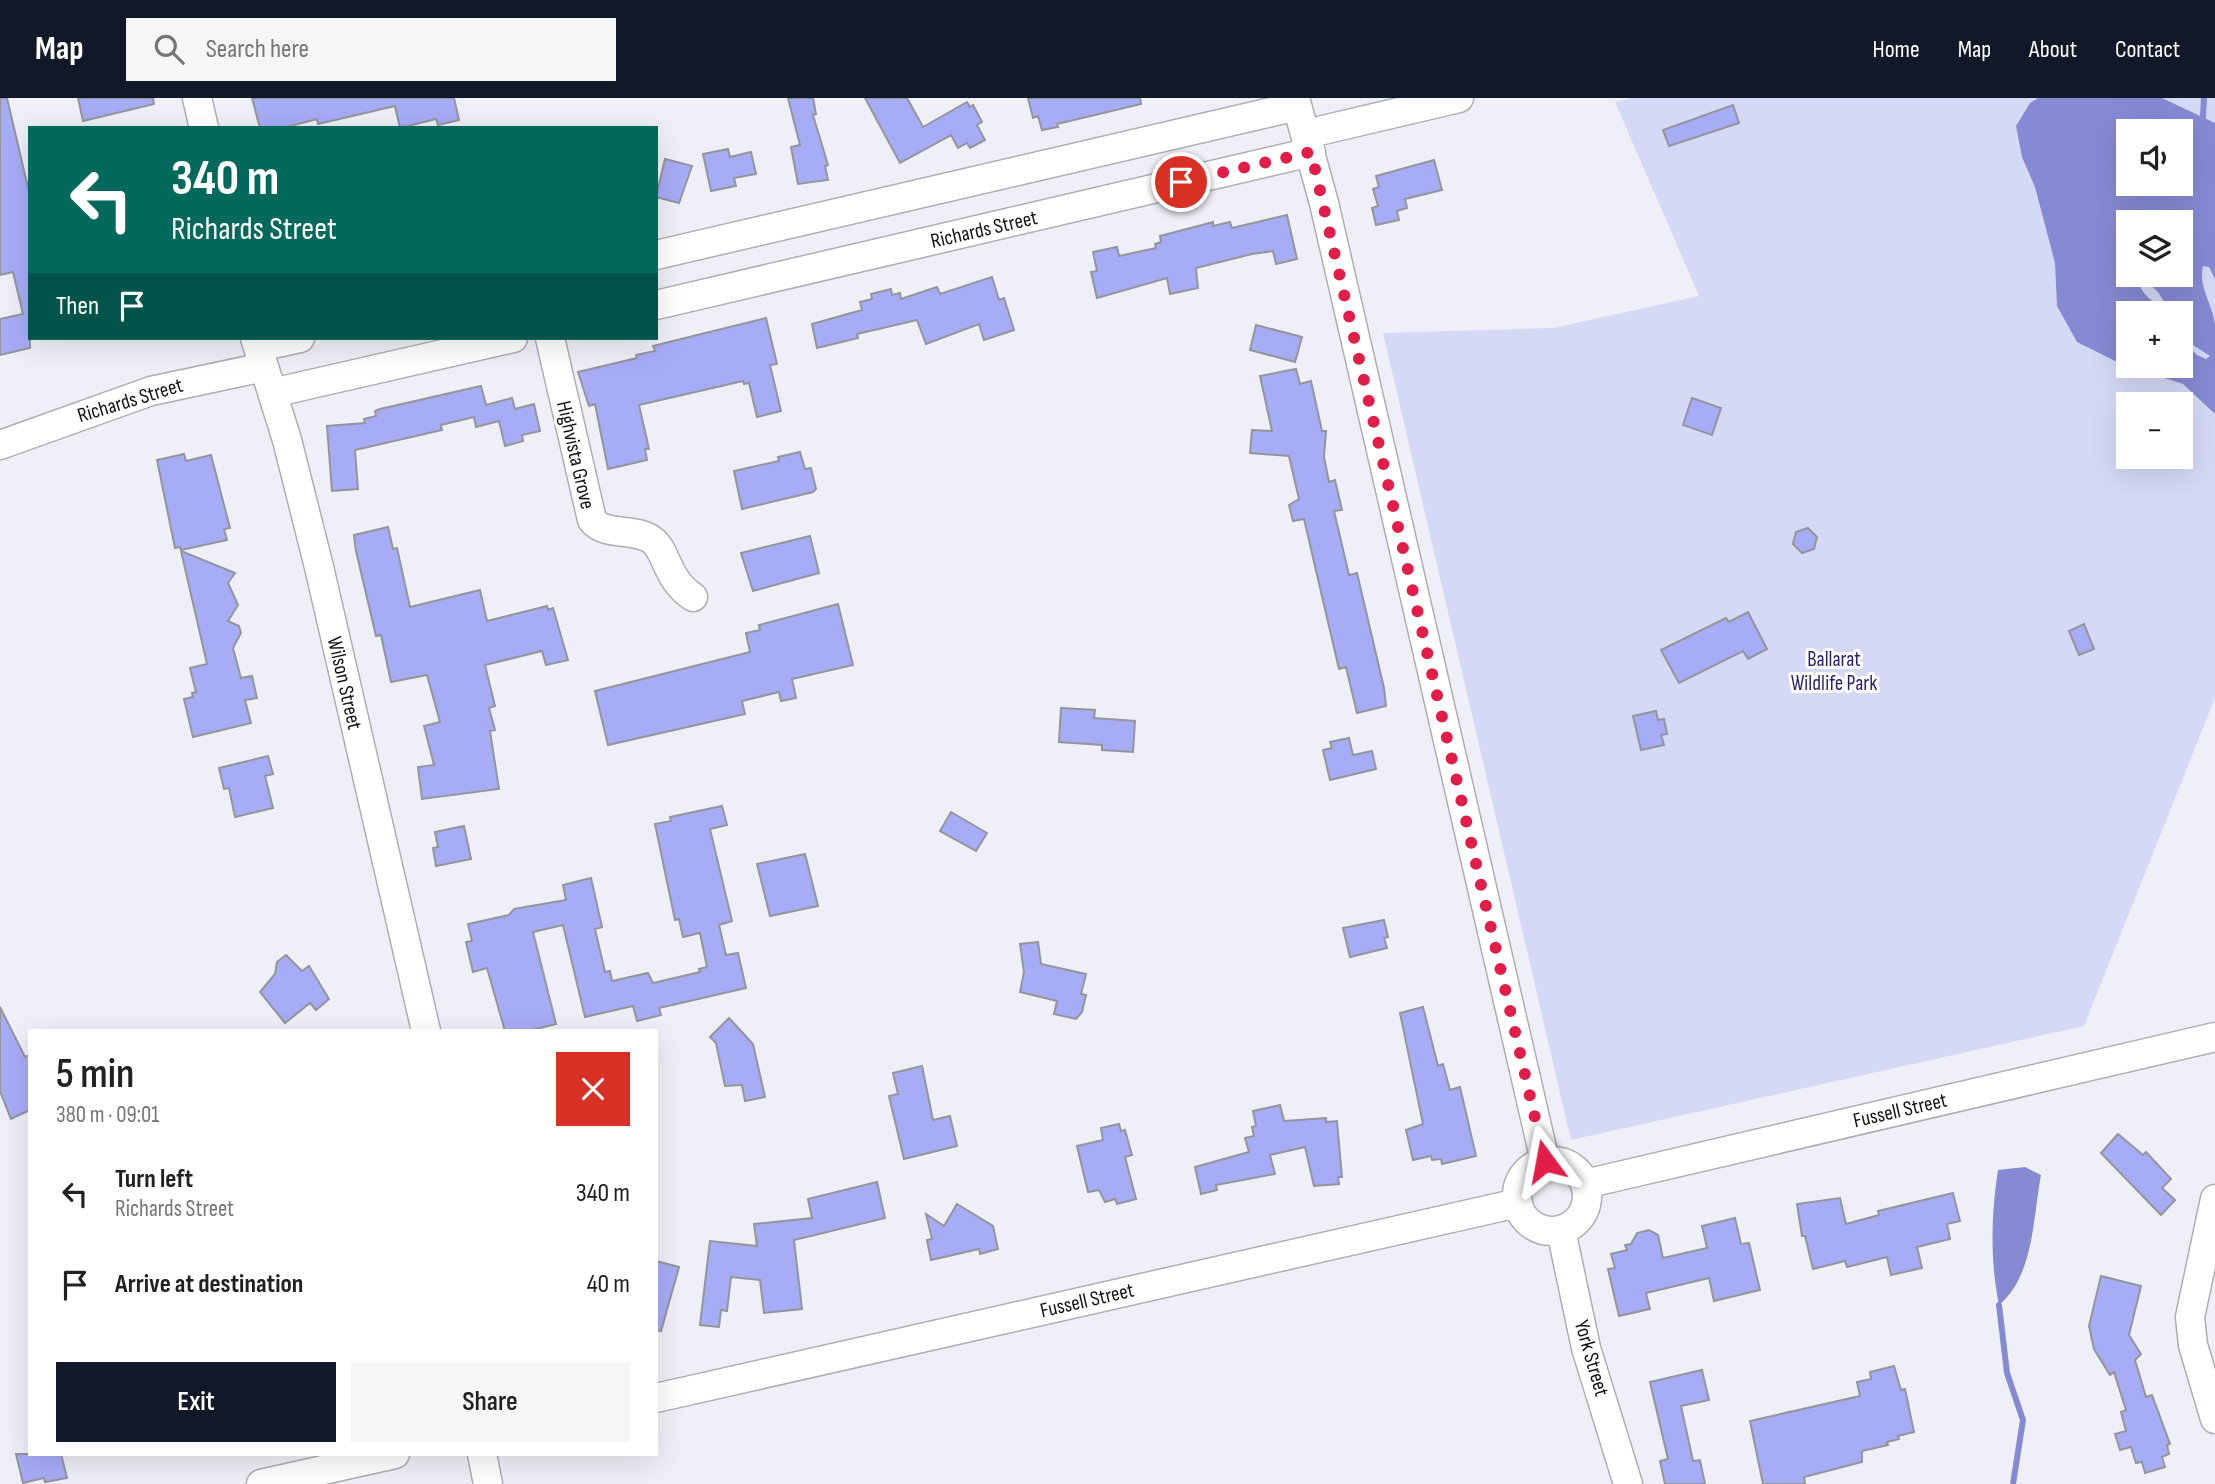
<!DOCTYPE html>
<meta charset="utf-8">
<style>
body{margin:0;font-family:"Sofia Sans Condensed",sans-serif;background:#f6f6f6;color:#202124;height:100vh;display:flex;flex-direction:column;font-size:26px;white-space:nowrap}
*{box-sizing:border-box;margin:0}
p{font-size:23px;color:#757577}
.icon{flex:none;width:38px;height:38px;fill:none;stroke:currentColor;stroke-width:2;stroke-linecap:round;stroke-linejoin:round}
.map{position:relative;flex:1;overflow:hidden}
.sheet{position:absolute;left:28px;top:931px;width:630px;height:427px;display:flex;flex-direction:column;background:#fff;border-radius:0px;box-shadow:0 7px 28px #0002}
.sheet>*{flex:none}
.hud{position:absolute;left:28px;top:28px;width:630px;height:214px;border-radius:0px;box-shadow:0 7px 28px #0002;background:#00695c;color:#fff;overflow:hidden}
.fabs{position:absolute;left:2116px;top:21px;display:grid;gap:14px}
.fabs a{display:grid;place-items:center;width:77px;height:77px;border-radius:0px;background:#fff;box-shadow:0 7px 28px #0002;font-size:35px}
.pin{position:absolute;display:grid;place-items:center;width:60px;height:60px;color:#fff;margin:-30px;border:4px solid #fff;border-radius:50%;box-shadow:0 2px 7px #0007}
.me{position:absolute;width:77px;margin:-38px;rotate:347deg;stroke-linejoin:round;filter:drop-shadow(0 0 5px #0008)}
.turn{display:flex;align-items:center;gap:24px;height:147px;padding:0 28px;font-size:32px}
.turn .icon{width:91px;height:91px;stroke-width:2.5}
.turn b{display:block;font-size:49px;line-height:60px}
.then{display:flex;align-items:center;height:66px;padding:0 28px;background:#0003;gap:14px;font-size:26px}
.round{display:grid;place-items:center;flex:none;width:74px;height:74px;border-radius:0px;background:#f6f6f6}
.overview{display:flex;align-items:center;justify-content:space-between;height:119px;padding:0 28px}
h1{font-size:42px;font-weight:600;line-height:52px}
.button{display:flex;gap:14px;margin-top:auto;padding:14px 28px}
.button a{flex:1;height:80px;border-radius:0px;background:#111827;color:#fff;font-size:28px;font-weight:600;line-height:80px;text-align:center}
.button a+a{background:#f6f6f6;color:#202124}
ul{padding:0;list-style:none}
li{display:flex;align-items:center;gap:21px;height:91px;padding:0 28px}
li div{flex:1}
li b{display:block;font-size:26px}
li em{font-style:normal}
header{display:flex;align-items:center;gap:42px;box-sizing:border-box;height:98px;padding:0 35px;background:#111827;color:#fff}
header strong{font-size:33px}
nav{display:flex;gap:38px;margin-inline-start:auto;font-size:24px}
.search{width:490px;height:63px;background:#f6f6f6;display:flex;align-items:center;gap:18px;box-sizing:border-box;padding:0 24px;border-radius:0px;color:#757577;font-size:26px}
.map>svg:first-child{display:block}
</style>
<header>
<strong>Map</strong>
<div class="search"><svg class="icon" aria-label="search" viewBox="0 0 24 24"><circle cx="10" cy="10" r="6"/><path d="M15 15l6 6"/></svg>Search here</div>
<nav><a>Home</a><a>Map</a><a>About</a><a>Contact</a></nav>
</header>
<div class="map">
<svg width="2215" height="1386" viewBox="0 0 2215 1386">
<rect width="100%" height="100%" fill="#eff0f7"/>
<path fill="#d6d9f5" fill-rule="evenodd" d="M1632,0H2215V600L2084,928L1571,1042L1383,235L1553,230L1699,198L1615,4ZM2128,33H2180V86H2128ZM2128,124H2180V177H2128ZM2128,215H2180V268H2128ZM2128,306H2180V359H2128Z"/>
<path fill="#868ad3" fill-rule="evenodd" d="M2038,0H2162L2215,25V181L2209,169L2203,168C2198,190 2213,206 2215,227C2215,256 2215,286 2215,316L2183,286L2121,266L2077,244L2057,208L2055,165L2035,89L2022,59L2016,28L2030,5ZM2128,33H2180V86H2128ZM2128,124H2180V177H2140L2158,194L2171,215H2180L2181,233L2193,247L2210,258L2206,261L2197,257L2181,240L2180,268H2128V215H2166C2154,200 2140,201 2138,177H2128Z
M2025,1069L2041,1077C2033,1119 2034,1178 1999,1207C1990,1163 1991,1116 1998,1072Z"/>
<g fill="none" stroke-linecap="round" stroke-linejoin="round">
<path stroke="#868ad3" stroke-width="6" d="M2203,19L2204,0
M1999,1207L2007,1275L2023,1322L2013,1386"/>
</g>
<path fill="#a7acf7" stroke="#94959c" stroke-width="2" d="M0,0H7L30,98V250L0,257V221L23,216L13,174L0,177Z
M78,0H153L154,6L83,23Z
M252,0H454L459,22L438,27L436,21L400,30L395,8L318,26L317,21L283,30H260Z
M788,0H813L816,16L813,17L828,67L825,68L828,82L798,86L791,49L800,47Z
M865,0H907L923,29L967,4L970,9L973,7L982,24L977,27L985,42L970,50L967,45L958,50L951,37L900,65Z
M1028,0H1140L1141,6L1057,26L1058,29L1042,32L1038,18L1033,20Z
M1733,7L1739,25L1669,48L1663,32Z
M728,51L730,59L751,54L756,76L734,80L736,88L711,93L703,56Z
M665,61L692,68L679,105L656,99Z
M1434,62L1442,92L1405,101L1407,110L1397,113L1399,122L1376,127L1372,110L1378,108L1373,91L1379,89L1376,78Z
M1287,117L1297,161L1276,166L1273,153L1252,156L1196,170L1198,190L1170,196L1167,180L1097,200L1091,174L1097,173L1093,154L1117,149L1119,158L1156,150L1155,146L1161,144L1160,138L1213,124V128L1230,124L1232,130Z
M992,179L999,202L1004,200L1014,232L984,242L979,226L926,246L917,222L857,236L858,240L817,250L812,226L862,212L860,204L872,201L871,196L891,191L892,197L900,195L901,201L937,189L940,196Z
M766,220L777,266L770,267L781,313L757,319L749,285L744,286L743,283L639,307L649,351H645L647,362L608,371L595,306L589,308L578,274L637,260L636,257L655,253L653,248Z
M1256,227L1302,239L1295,264L1250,252Z
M1296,271L1300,286L1311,283L1322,333H1326L1324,359L1329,384L1335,382L1342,412L1334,413L1349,477L1357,475L1384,590L1386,608L1357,615L1346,569L1339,571L1304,421L1293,423L1289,407L1299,401L1289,358L1250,355L1252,332L1272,333L1260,278Z
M481,288L486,307L512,300L515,311L534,306L540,333L522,337L523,343L505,348L499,323L476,329L474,319L441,327L442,332L355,352L358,391L332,393L327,328L365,325L364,321L376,318L375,313L380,311Z
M1692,300L1721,310L1712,337L1683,327Z
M800,354L805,371L811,370L816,391L813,394L742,411L734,373L779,363L778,359Z
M184,356L186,363L211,357L230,430L224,431L227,442L181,452L180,449L175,450L157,362Z
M388,429L393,451L397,450L410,509L480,492L487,523L547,508L548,512L553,510L568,562L546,567L542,553L485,567L495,608L489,610L495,632L490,633L499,691L422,701L418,669L434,667L424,628L440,624L427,577L391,584L381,537L376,538L356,453L354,437Z
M1808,430L1817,439L1814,451L1802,455L1793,446L1796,434Z
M810,438L819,475L753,493L741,455Z
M181,453L235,475L228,485L238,507L228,523L239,528L241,535L233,550L241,580L252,578L257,600L245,602L251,625L193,639L184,601L193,599L192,595L196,594L190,570L207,566Z
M838,506L853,567L792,581L796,600L781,603L779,594L742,603L745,616L608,647L595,593L750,554L746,535L760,532L759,527Z
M1748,514L1767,551L1748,561L1743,553L1679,585L1661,552L1726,520L1729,524Z
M2084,526L2094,551L2079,557L2069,533Z
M1061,610L1095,612L1094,620L1135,623L1133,654L1102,652V647L1059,644Z
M1656,613L1658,622L1664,621L1667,636L1661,637L1664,647L1641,652L1633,618Z
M1349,640L1353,657L1372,653L1376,671L1330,682L1323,652L1332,650L1330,644Z
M268,658L273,676L265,678L273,710L235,719L229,690L224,691L219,670Z
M722,708L727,727L710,731L732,823L719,827L726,857L738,855L746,890L659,910L661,917L637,923L633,908L585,919L563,827L533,834L556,926L528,933H505L487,870L473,874L466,844L472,843L468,826L509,817L514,811L566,802L563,787L591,780L602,829L595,831L605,874L610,873L612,883L648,875L653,885L700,874L699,871L707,869L700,835L683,839L679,821L675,822L655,726L671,723L670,719Z
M951,714L987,735L976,753L940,733Z
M464,728L471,761L436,768L433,750L438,749L435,734Z
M805,756L818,808L770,818L757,766Z
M1384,822L1388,839L1384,840L1387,850L1350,859L1343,830Z
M1038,844L1041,866L1086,876L1081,896L1086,897L1082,914L1076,921L1054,916L1057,903L1020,894L1024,874L1020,846Z
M286,857L302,873L309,868L329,901L316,912L310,905L285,925L260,894L275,876L277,864Z
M0,909L25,959L30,957V1012L11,1021L0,993Z
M1423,909L1438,968L1443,966L1450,992L1460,989L1476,1058L1442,1066L1441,1061L1432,1062L1431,1058L1413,1062L1406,1032L1423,1026L1400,915Z
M729,920L753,946L765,999L745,1003L742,987L725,988L716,945L710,939Z
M922,968L933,1022L950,1018L957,1048L904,1061L889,998L898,996L893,975Z
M1280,1007L1284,1023L1326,1020V1024L1337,1023L1342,1079H1338L1339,1086L1314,1088L1305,1049L1270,1057L1275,1076L1216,1087L1217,1092L1201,1096L1195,1069L1249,1054L1245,1040L1254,1038L1252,1029L1256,1028L1253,1013Z
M1119,1026L1121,1033L1125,1032L1132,1057L1125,1059L1136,1101L1117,1106L1115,1101L1105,1104L1099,1092L1088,1094L1077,1048L1103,1042L1101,1030Z
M2118,1036L2143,1057L2146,1054L2171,1081L2162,1090L2175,1102L2161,1117L2101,1055Z
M877,1084L885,1120L794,1142L802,1211L764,1215L760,1182L731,1179L727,1213L721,1212L719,1229L700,1227L710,1143L757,1148L754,1126L812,1120L808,1101Z
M1953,1095L1960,1123L1947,1126L1950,1141L1917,1149L1922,1170L1891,1177L1887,1159L1847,1169L1845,1163L1813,1171L1805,1138H1802L1797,1106L1840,1100L1846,1126L1879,1117L1878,1113Z
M957,1106L993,1128L998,1151L980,1156L979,1151L931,1162L927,1142L932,1141L926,1116L944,1128Z
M1735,1120L1741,1146L1749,1145L1760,1192L1714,1203L1709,1180L1646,1195L1650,1211L1619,1218L1608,1171L1615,1170L1611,1156L1627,1152L1625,1147L1631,1146L1637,1135L1649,1132L1658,1137L1663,1160L1707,1150L1702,1128Z
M656,1163L679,1169L661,1233L656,1232Z
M2101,1178L2141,1188L2129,1237L2141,1256L2135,1262L2146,1299L2152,1297L2170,1346L2167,1347L2169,1356L2162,1359L2165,1369L2145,1375L2142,1364L2136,1365L2131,1349L2120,1352L2115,1336L2126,1333L2121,1314L2126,1312L2114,1274L2110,1277L2094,1251L2089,1228Z
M1894,1268L1901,1292L1905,1291L1914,1334L1898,1338L1899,1341L1887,1344L1888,1347L1862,1353V1364L1804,1379L1805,1386H1763L1750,1323L1860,1298L1857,1284L1871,1281L1870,1274Z
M1702,1272L1709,1302L1681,1308L1693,1363L1700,1362L1705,1386H1665L1660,1363L1668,1361L1650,1284Z
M16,1356H61L67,1380L45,1384L44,1380L23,1385Z"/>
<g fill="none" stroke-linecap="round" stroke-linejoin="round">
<g stroke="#adaeb5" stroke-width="31">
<path id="minor" d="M197,0L204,30
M1295,0L1324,105L1545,1063
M1306,36L1459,0
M656,157L1297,8
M656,207L1311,54
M255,240L287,342L319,469L426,933
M550,240L592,422C605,439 635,429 652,442C668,454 665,480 693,499
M258,249L300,240
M272,295L513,240
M0,347L151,293L264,269
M1517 1098a35 35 0 1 1 70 0a35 35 0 1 1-70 0Z
M1585,1086L2215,939
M2215,1101L2190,1219L2193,1247L2215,1321
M1561,1132L1586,1250L1628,1386
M656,1300L1518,1105
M482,1356L488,1386
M261,1386L395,1356"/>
</g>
<use href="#minor" stroke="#fff" stroke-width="28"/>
</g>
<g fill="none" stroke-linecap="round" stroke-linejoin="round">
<path stroke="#e11d48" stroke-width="12" stroke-dasharray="0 21.6" d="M1181,84L1311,54L1545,1063"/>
</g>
<g text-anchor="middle" stroke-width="6" stroke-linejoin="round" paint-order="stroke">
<g font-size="21" fill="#101113" stroke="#fff">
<text transform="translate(984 131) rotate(-13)" y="7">Richards Street</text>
<text transform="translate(130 302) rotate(-17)" y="7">Richards Street</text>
<text transform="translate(576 357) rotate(77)" y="7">Highvista Grove</text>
<text transform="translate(345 585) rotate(77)" y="7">Wilson Street</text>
<text transform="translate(1900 1012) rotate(-13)" y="7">Fussell Street</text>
<text transform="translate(1087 1202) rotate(-13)" y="7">Fussell Street</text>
<text transform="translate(1592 1260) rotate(74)" y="7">York Street</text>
</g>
<g font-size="21" fill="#291e73" stroke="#fff">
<text x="1834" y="568">Ballarat<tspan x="1834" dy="24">Wildlife Park</tspan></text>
</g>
</g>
</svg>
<div class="fabs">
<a><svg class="icon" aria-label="sound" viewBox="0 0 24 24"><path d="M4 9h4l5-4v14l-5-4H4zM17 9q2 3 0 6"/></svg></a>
<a><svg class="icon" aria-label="layers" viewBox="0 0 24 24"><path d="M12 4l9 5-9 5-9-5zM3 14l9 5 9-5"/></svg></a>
<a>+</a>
<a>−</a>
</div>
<div class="pin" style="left:1181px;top:84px;background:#d93025"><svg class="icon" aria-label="arrive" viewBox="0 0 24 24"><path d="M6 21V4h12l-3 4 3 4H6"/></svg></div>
<svg class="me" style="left:1545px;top:1063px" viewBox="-20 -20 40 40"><path d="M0-17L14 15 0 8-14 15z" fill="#e11d48" stroke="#fff" stroke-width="4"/></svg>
<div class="hud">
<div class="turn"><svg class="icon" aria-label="left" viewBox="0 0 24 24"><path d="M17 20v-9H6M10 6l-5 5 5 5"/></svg><div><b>340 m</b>Richards Street</div></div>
<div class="then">Then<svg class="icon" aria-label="arrive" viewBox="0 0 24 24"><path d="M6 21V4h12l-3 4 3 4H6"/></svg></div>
</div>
<section class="sheet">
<div class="overview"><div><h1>5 min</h1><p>380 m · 09:01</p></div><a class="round" style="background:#d93025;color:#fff"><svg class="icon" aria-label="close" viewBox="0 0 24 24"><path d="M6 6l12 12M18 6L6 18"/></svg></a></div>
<ul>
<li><svg class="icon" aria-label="left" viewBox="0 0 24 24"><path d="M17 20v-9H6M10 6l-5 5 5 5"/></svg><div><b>Turn left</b><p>Richards Street</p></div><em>340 m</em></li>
<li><svg class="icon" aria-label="arrive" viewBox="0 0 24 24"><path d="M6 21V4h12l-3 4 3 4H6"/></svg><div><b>Arrive at destination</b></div><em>40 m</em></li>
</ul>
<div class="button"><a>Exit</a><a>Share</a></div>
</section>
</div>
